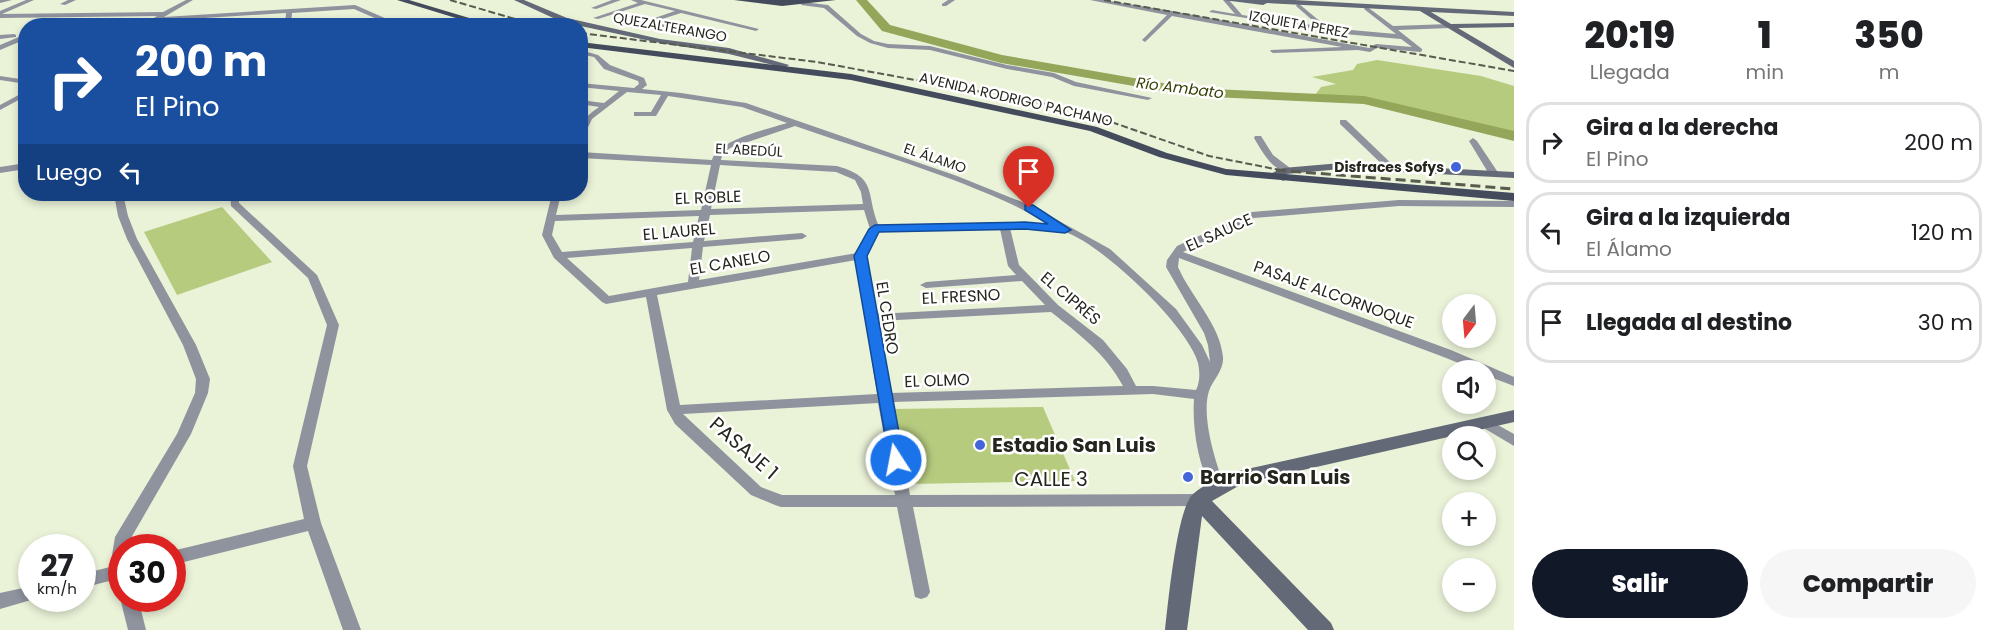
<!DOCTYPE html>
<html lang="es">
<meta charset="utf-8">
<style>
body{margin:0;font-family:Poppins,sans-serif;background:#f6f6f6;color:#202124;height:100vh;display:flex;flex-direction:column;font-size:22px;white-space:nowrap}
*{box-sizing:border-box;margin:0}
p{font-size:20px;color:#757577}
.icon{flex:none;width:33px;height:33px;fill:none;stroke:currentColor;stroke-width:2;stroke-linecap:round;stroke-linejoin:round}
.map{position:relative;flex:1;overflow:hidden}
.panel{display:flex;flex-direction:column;background:#fff;width:480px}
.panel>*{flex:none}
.hud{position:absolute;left:18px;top:18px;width:570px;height:183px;border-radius:24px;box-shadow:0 3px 9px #0003;background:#1a4fa0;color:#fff;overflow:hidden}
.needle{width:39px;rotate:196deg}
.buttons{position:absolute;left:1442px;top:294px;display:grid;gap:12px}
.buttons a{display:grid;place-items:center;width:54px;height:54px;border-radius:50%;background:#fff;box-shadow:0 3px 9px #0003;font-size:30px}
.speed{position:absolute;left:18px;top:534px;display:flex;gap:12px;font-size:30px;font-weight:700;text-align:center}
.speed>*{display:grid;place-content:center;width:78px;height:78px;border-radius:50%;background:#fff;box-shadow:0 3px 9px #0003;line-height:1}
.speed small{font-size:15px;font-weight:400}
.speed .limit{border:9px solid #d22;background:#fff;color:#111}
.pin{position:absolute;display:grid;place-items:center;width:51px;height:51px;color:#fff;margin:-62px -26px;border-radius:50% 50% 50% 0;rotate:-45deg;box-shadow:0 0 6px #0007}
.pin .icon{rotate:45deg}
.me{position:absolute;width:66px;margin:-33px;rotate:349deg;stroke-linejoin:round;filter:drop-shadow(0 0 4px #0008)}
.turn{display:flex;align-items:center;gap:21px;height:126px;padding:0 18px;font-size:27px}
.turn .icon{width:78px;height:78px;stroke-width:2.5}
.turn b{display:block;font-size:42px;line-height:51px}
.then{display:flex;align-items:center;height:57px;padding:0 18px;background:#0003;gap:12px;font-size:22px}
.eta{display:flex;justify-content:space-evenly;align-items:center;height:102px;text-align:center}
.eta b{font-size:36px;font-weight:800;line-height:42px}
.button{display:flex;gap:12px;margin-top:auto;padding:12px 18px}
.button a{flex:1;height:69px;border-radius:36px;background:#111827;color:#fff;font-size:24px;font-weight:800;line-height:69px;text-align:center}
.button a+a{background:#f6f6f6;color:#202124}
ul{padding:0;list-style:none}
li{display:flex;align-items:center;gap:18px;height:81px;margin:0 12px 9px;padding:0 6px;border:3px solid #e0e0e0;border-radius:24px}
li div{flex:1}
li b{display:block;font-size:22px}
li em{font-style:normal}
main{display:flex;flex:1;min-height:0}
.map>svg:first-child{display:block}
</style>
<main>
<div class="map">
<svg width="1514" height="630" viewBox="0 0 1514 630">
<rect width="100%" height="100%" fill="#eaf2d8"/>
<path fill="#b7cb7f" d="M1377,60L1481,76L1514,86V135L1364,100L1315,95L1321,87L1336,84L1312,77L1353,70L1357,64Z
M222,207L272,262L177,295L144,232Z
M1043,407L1075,481L909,484L892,409Z"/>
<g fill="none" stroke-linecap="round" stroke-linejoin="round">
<path fill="#93a659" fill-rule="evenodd" d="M856,0H867L890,25L1002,55L1191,88L1364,96L1514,131V141L1364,104L1191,96L1001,63L882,31Z"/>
<path fill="#8f939e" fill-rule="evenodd" d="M0,0H12L0,3Z
M26,0H34L2,14L163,12L186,0H193L164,17L355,5L403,26H393L354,9L292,13L291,26H285L286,13L157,21L149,26H140L157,16L0,18V11Z
M68,0H76L65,5L60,4Z
M612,0H621L596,9L591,8Z
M631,0H641L759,29L756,31L681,13L656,21L671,26V28L669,29L646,21L675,11L645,4L598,19L593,18L638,3Z
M948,0H955L946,6H942V4Z
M1090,0H1103L1172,11L1369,48L1376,44L1412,47L1401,39L1344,34L1209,12L1212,10L1235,14L1223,0H1229L1242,15L1319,26L1296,6L1298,3L1328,28L1396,34L1364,9L1366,6L1393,26L1450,24L1453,26L1450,28L1398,30L1422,49V51L1420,52L1377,48L1370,52L1358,50L1273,53L1270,51L1271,50L1342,47L1172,16L1145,42L1142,40L1167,15Z
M803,2L828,5L861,34L874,41L888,44L930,46L1007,65L1054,73L1076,82L1152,98L1148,100L1074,86L1052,77L1007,69L930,50L888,48L870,43L857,36L824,8L801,5Z
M14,34L16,35V37L0,39V35Z
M26,34V39L0,50V45Z
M580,50L598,55L610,65L644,78L647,85L642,89L681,93L746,103L957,176L1032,206L1110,249L1176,309L1202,345L1210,362L1208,345L1204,333L1166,267L1167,260L1177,246L1252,212L1399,200L1514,201V207L1399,206L1254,218L1183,252L1451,350L1514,377V386L1485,375V370H1476L1441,356L1179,258L1178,267C1191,297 1220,324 1223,357C1224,371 1213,379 1209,391C1201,415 1215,463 1225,486L1222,490L1217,492L1212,490C1198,465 1192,427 1194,399L1153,394L892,402L910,495L1199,494L1205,496L1207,500L1205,504L1199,506L913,507L930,592L927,597L921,599L915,597L897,507H781L775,505L751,495L675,424L667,410L646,297L606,304L602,302L554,258L542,235L552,194H561L556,215L701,210L711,165L580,158V152L712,160C717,140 768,129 787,123L742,107L668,96L656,116H634V112H651L661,95L627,92L592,119L584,136L580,138C580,122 586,116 599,107L580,104V100L604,103L619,91L580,87V83L634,88L639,84L638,81L604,69L594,57L580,54ZM795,126C881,156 972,180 1052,225L1004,222L879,226C865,194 879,178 837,166L721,160L722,155L730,148ZM720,165L836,172L855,180L861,192L863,204L711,209ZM864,210L870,229L857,253L699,280L703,247L802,239L807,236L802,233L704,241L710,215ZM699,216L693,242L562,252L552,235L555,221ZM1010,228C1024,228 1053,228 1065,232C1102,244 1188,326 1198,363C1200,373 1200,382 1196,390L1153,386H1136L1127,369L1103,340L1058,305L1019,265ZM1000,229L1008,266L1016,275L926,282L920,285L926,288L1022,281L1045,305L876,314L866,256L879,232ZM692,248L688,282L609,296L567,258ZM856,260L877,394L680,405L657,295ZM1051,312C1079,334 1106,354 1123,386L890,393L878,321ZM878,403L895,495H782L761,487L683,414Z
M0,76L26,80V84L0,80Z
M26,91V96L0,110V105Z
M1340,120H1346L1394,166V170H1388L1340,124Z
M1255,136H1261L1273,155L1290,168V172C1273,173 1262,151 1254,138Z
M1473,138L1477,141L1499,174L1497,176H1491L1489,174L1469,141Z
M26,163V169L0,173V167Z
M114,194H123L128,216L137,239L196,345L210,379L208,393L191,434L131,538L130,548H122V585L115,583L113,580L82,588V574L110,567L115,537L177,434L195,393L196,379L183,345L127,239L118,216Z
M230,194H238L239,203L317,275L339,325L307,466L321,523L361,630H343L308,531L172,565V551L304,519L293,466L327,325L308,278L231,206Z
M1487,419L1514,434V446L1482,427L1480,424L1482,421Z
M32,586V598H38L0,609V593Z
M122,595V598H138L146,630H128L120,598Z"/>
<path fill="#636977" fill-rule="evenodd" d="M514,0H524L567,18L660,39L729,48L789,65L785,68L729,54L660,43L562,22Z
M1223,0H1294L1514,12V16L1431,12L1451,24L1514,23V27L1458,28L1514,61V68L1420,11L1267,3L1263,5Z
M1341,163L1514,172V178L1341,169L1286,174L1289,178L1283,181L1272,173L1283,168Z
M1514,410V422L1242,484L1212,501L1331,623L1334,630H1308L1202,516L1187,630H1165C1168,604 1177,508 1193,494C1206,483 1222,476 1238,471Z"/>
<path fill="#444b5c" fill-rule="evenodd" d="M397,0H409L496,26H482Z
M734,0H836L782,6Z
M580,42L851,74L1097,127L1167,153L1226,169L1514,193V201L1226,175L1159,157L1090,131L851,80L580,47Z"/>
<path stroke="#585b4e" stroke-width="2" stroke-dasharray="7 3" stroke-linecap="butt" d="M450,0L539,26
M1104,0L1514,71
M580,33L817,62L1074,109L1209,156L1285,171"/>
<path stroke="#585b4e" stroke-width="3" stroke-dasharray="10 5" stroke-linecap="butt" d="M1276,170L1514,189"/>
</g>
<path fill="#1a73e8" stroke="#114b97" stroke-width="1.5" d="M1025,205H1033L1071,230L1065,233L1025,229L879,232L867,256L904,460L901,464H890L854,256L869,229L875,225L1025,222L1048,224L1025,210Z"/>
<g fill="#4465d8" stroke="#fff" stroke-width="2">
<circle cx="1456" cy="167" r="6"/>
<circle cx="980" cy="445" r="6"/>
<circle cx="1188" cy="477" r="6"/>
</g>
<g text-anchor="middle" stroke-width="5" stroke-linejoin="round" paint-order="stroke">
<g font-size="14" fill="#24261d" stroke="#fff">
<text transform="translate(1299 24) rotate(10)" y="5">IZQUIETA PEREZ</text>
<text transform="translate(670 27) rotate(10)" y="5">QUEZALTERANGO</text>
<text transform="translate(1016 99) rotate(13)" y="5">AVENIDA RODRIGO PACHANO</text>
<text transform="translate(749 150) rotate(3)" y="5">EL ABEDÚL</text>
<text transform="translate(935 158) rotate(19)" y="5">EL ÁLAMO</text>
</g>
<g font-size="14" font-weight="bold" fill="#24261d" stroke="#fff" text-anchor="end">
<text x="1444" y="172">Disfraces Sofys</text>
</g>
<g font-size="15" font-style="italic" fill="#364104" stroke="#fff">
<text transform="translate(1180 88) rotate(7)" y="5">Río Ambato</text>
</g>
<g font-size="16" fill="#24261d" stroke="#fff">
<text transform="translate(708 197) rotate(-2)" y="6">EL ROBLE</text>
<text transform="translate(679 231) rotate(-5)" y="6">EL LAUREL</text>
<text transform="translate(1219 232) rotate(-24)" y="6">EL SAUCE</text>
<text transform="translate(730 262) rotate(-10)" y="6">EL CANELO</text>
<text transform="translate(1334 294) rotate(20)" y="6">PASAJE ALCORNOQUE</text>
<text transform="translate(961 296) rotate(-3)" y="6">EL FRESNO</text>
<text transform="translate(1071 298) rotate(40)" y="6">EL CIPRÉS</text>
<text transform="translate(888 318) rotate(81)" y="6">EL CEDRO</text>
<text transform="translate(937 380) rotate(-2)" y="6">EL OLMO</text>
</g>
<g font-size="20" font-weight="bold" fill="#24261d" stroke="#fff" text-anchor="start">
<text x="992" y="452">Estadio San Luis</text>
<text x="1200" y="484">Barrio San Luis</text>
</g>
<g font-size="20" fill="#24261d" stroke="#fff">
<text transform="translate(744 448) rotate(41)" y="7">PASAJE 1</text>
<text x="1051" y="486">CALLE 3</text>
</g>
</g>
</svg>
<div class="buttons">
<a><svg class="needle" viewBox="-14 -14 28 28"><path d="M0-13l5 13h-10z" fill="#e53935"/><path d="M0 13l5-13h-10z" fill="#757577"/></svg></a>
<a><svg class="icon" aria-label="sound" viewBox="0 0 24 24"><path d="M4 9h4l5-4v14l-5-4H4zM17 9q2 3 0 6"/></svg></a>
<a><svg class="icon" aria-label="search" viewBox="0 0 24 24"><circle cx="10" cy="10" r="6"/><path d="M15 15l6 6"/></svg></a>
<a>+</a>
<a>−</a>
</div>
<div class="speed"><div>27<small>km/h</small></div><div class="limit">30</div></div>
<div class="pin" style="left:1029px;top:208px;background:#d93025"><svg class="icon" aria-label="arrive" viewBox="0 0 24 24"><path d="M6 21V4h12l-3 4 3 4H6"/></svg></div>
<svg class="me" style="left:896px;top:460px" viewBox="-20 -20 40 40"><circle r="17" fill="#1a73e8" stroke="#fff" stroke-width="3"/><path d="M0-11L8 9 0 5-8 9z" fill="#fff"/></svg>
<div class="hud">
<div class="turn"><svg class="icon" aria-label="right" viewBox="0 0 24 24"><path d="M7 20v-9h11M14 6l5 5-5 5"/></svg><div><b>200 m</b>El Pino</div></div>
<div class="then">Luego<svg class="icon" aria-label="left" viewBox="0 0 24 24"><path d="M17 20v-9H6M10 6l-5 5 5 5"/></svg></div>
</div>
</div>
<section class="panel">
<div class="eta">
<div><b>20:19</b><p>Llegada</p></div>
<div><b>1</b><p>min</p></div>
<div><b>350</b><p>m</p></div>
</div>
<ul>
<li><svg class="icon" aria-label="right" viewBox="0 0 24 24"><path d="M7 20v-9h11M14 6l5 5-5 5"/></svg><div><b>Gira a la derecha</b><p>El Pino</p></div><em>200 m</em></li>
<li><svg class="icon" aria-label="left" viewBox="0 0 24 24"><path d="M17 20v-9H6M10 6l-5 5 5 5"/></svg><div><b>Gira a la izquierda</b><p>El Álamo</p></div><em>120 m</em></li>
<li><svg class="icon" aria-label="arrive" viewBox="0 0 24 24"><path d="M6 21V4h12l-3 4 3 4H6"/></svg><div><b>Llegada al destino</b></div><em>30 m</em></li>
</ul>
<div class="button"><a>Salir</a><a>Compartir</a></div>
</section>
</main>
